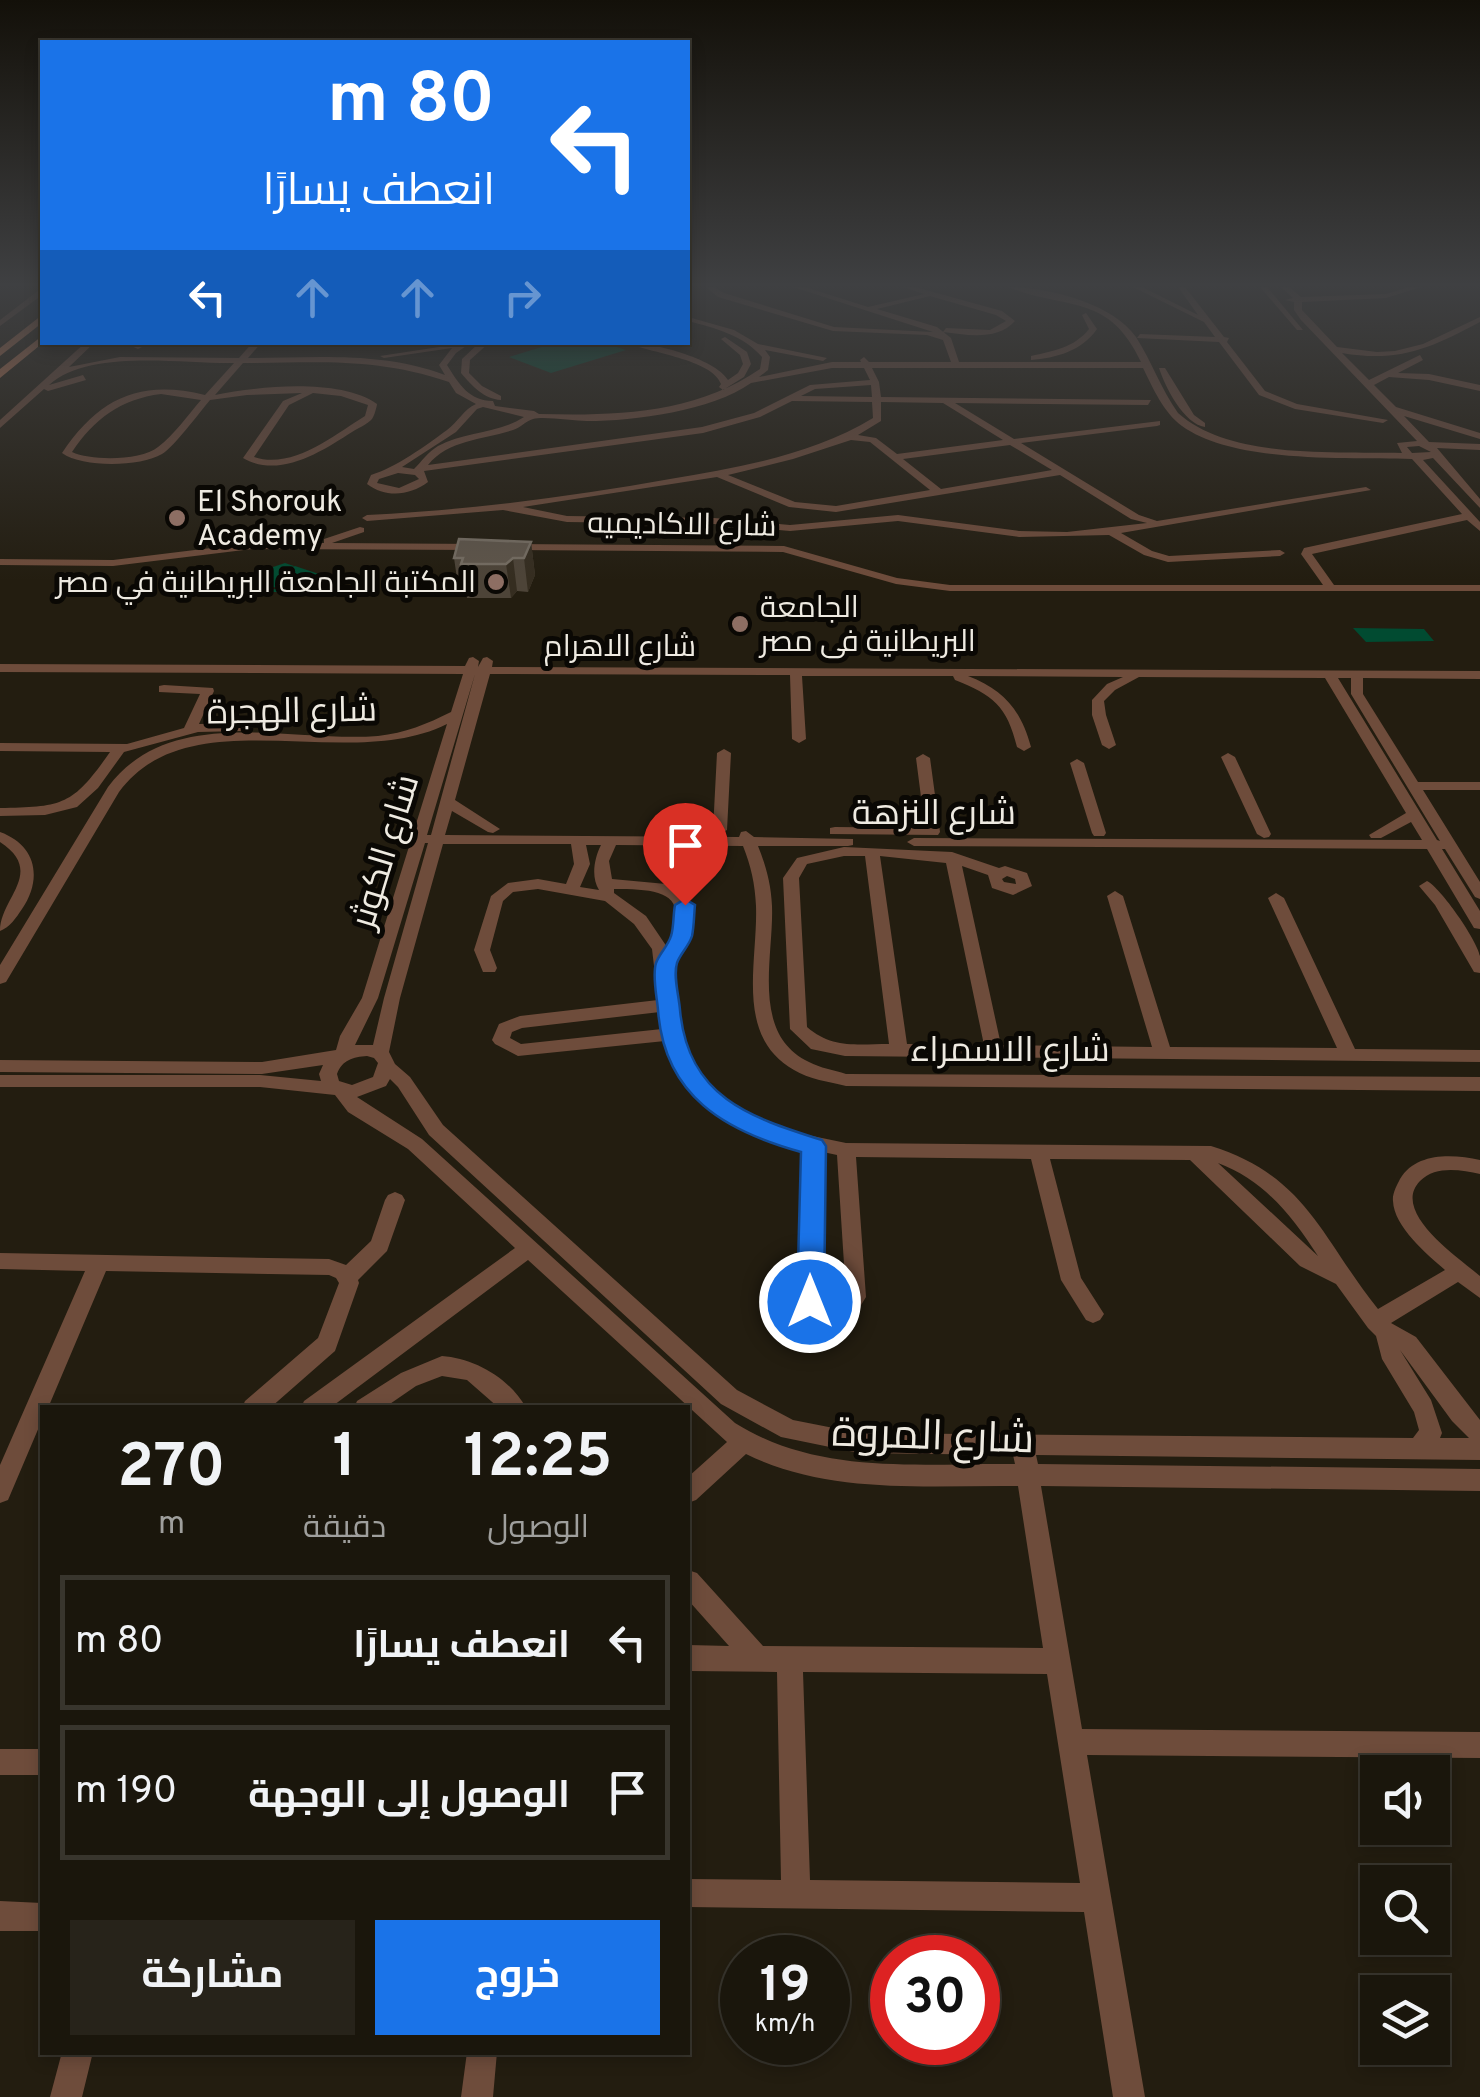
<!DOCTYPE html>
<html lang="ar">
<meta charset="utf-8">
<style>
body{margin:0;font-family:Overpass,Cairo,sans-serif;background:#27231a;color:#f1f3f6;direction:rtl;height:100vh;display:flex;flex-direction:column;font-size:38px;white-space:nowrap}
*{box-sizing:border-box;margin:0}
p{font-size:32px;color:#9f9f9d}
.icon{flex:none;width:55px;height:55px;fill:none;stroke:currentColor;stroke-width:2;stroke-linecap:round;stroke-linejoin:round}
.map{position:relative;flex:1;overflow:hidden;direction:ltr}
.sheet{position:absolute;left:40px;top:1405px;width:650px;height:650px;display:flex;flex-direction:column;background:#1a160c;border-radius:0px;box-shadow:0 5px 15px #0003,0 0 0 2px #38352d;direction:rtl}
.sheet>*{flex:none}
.hud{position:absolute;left:40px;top:40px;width:650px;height:305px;border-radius:0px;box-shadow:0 5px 15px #0003,0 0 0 2px #38352d;direction:rtl;background:#1a73e8;color:#fff;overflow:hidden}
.fabs{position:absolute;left:1360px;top:1755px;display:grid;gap:20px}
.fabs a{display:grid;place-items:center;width:90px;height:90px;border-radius:0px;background:#1a160c;box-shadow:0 5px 15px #0003,0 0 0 2px #38352d;font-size:50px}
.speed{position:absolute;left:720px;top:1935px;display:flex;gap:20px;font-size:50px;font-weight:700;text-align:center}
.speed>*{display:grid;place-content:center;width:130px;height:130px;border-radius:50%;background:#1a160c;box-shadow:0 5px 15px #0003,0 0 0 2px #38352d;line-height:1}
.speed small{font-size:25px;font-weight:400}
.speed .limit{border:15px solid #d22;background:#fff;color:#111}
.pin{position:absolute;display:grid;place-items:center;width:85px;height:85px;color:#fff;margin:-102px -42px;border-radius:50% 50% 50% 0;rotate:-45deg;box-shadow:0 0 10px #0007}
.pin .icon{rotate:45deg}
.me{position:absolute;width:110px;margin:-55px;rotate:0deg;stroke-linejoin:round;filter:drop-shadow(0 0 8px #0008)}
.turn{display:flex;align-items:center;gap:35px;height:210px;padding:0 30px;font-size:45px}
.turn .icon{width:130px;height:130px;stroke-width:2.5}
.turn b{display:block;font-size:70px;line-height:85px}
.lanes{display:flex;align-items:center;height:95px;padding:0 30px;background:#0003;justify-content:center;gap:50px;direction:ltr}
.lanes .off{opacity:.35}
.eta{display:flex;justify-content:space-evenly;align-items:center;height:170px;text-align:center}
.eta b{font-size:60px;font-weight:700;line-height:70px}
.cta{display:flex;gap:20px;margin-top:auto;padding:20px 30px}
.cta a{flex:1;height:115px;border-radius:0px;background:#1a73e8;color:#fff;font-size:40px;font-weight:700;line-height:115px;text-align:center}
.cta a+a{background:#27231a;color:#f1f3f6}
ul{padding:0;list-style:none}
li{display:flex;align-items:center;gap:30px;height:135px;margin:0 20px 15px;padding:0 10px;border:5px solid #38352d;border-radius:0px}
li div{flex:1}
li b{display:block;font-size:38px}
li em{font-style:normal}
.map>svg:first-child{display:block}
</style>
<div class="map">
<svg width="1480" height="2097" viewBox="0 0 1480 2097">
<rect width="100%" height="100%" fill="#231d10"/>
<path fill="#014b31" d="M558,342L605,343L626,350L551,373L509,357Z
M285,563L294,566L288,569L295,566L328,577L320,592H259L281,588L262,586L273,567Z
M1353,628L1424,629L1434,641L1366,642Z"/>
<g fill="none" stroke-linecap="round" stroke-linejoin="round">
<path fill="#6e4c3b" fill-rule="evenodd" d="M706,287H714L724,293L834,327L933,332L793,287H805L868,307L924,294L903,287H915L1002,311L1015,321C997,341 967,335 943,332L946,328L990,330L1006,321L996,315L930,296L877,309L937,327L951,338L959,362H1141C1108,292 1067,311 1008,287C1048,287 1112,303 1136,337C1152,362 1161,389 1178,413C1231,460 1335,451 1402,453L1397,443L1417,441L1301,320L1294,310V302L1285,300L1293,298L1281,287H1289L1301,297L1386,294L1409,287H1421L1386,298L1302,302V310L1337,347L1377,352L1395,351L1423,344L1480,317V322C1431,348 1399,363 1342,353L1369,380L1420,355L1423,360L1398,373L1429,374L1480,385V391L1429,380L1389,377L1374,385L1396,407L1480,433V439L1404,416L1429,442L1480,444V450L1437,448L1480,499V508L1433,458L1423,460L1480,522V531L1467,520L1312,554L1334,585H1480V591H950L896,584L783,552L511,550L506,547L511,544L784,546L897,578L950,585H1323L1301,554L1304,548L1462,514L1412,459C1348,457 1235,464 1182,426C1163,412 1153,388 1143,368H872L879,382L881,397L1151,400L1148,405L955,403L1014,439L1160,421V425L1157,426L1021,443L1139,515L1157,521L1366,487L1371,490L1121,533L1152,551L1169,556L1280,550L1285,553L1280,556L1168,562L1144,555L1109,535L1019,537L898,521L790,531L714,524L567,522L503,510L367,521L362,518L367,515C469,510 570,497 670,479C740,467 812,455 873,418L872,402L792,401L760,417L703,433L424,471L428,482C409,496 386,498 367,484L371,475C397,467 425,446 447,430C458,422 464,409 476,404L456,393L449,382C374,357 320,363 243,363L215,395C259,386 340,378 377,404C377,406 374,417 372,419C368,424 358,428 352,432C321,452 279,479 243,458L283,401L302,393L247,395L210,400C199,413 174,447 162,454C140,467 83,468 62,453C99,398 140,379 205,395L234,363C183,364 89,348 49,385L83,375L86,380L48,391L44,389L0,428V420L86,342H95L69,367L120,357L239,358L253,342H262L248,358C314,358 381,351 445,375L439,365L452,348L384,358L380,356L472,342L456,353L447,365C459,384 469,401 493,401L495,406L534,411L539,414C615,416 695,414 760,369L762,357C743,335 715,328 688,321V317L734,330L758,344L827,358L823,361L765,350L770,357L768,370L759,377L832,362H861L860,360L864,357L869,362H951L943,340L927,335L833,331L718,297ZM832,368H864L870,380L810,385L754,413L702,427L428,465C449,439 484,440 513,430C520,428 526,421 533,419C544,416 574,421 587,421C635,421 711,411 751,383ZM871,385L872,397L801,396L815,389ZM313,393L341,396L368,405L365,416C334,435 293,470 254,457L289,405ZM161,394L201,400C188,415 174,435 158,447C141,461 91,461 72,452C94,419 121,399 161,394ZM881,402L943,403L1003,440L897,454L876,438L858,435L881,421ZM483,407L524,417C498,434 465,431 438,446C428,452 422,461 414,469L402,467L456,432L477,409ZM851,440L870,442L930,490L836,506L795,502L728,475L793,459ZM1010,445L1052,470L941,489L903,459ZM1419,446L1431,452L1412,453L1407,447ZM398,473L415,475L419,479L399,488L377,483L379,479ZM1060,475L1131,519L1147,523L1067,532L1019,531L898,515L790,525L714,518L567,516L523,507L717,477L789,507L836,512Z
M1133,287H1142L1198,315L1178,287H1185L1224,337L1229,338L1227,342L1265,391L1297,404L1388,420L1383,423L1295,409L1259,395L1219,342L1137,338L1140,334L1215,337L1204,322Z
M1260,287H1267L1303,330H1297Z
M39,290H42V295L0,326V320Z
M1086,313L1097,329C1082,351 1056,358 1031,360V356C1053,351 1074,348 1089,329L1082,315Z
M725,337L747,352L751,364L744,377L723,390L719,387L721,384C712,359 649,353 625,342C650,342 715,358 728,380L738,373L743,364L740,355L721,339Z
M122,342H134L142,347L138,349Z
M480,342H490L470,360L469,373L482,386L501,396V400C484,399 472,386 461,373L462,359Z
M1159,368H1165L1194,415L1205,423V427C1184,424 1165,387 1159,368Z
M360,527L364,528V532L332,543L480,544L485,547L480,550L252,549L113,566L0,565V559L113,560L252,543H324V539Z
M473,657L479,661L478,667L483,658L487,657L493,661L492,667L1480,671V679L1363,678V694L1418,782H1480V790H1423L1480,882V899L1475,897L1445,849H1442L1480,911V929L1474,928L1427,849L914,846L907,842L914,838L1422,840L1411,822L1381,838H1371L1369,835L1406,813L1325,678L1139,677L1115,690L1104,701L1106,715L1116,745L1109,749L1102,745L1092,715V700L1107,684L1123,677L968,676C1004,690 1021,710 1031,747L1024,751L1017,747C1007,706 993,695 955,680L953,676H802L806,739L799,743L792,739L790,675L490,674L455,800L500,829L493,833L488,832L452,811L445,835L739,837L741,832L746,831L754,837L853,839V845L848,846H758C766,866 771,884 772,906C774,957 750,1034 809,1062C820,1068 834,1070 846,1074L1480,1077V1091L846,1086C830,1082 808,1079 794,1070C734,1036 758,962 756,906C755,884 751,866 743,846L616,845L609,861L612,879L666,884L686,895L692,905V920L686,940L671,970L680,1034L689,1061L707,1086L737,1110L774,1128L846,1143L1211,1146C1307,1176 1321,1238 1378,1309L1445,1270C1427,1254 1394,1227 1393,1201C1392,1194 1397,1185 1400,1179C1416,1152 1453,1154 1480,1160V1174C1461,1170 1436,1165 1420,1181C1390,1212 1459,1258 1480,1276V1298L1458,1282L1391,1323L1416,1337L1480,1420V1460L1036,1455L1038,1464L1480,1469V1491L1041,1486L1082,1729L1480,1732V1758L1087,1755L1145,2097H1113L1084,1912L688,1907V1879L781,1880L777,1672L688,1671V1645L729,1646L688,1600V1570L697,1573L763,1646L1043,1648L1018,1486C927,1485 830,1495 746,1454L696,1500L688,1503V1477L727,1442L528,1260L330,1408H301L304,1401L515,1248L408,1149L348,1112L335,1095L260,1087H0V1075H260L321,1081L319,1074L323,1065L262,1074L0,1072V1060L262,1062L336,1050L340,1036L362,998L447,724C347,774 190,696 119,792L6,982L0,984V965L108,787C171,703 290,743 378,736C405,733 427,724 451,712L463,674L0,672V664L465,666L469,658ZM475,674L431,835H427ZM1338,678H1351V694L1440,841L1437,840ZM425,843H428L384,998L373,1045H355L378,998ZM443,844H571L574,864L566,884L538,879L508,883L491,896L474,950L483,972H495L497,968L490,950L503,901L513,892L538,889L605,901L634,924L652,949L658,1000L520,1016L499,1024L492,1040L495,1044L518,1056L665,1041C687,1108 739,1134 804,1148L798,1293C807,1321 826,1327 853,1318L866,1297L856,1157L1031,1159L1061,1280L1086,1320L1093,1323L1100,1320L1104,1314L1081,1278L1050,1159L1190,1160L1300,1266L1336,1284L1368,1328L1376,1336L1382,1359L1414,1412L1419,1430L1413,1438L859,1433L793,1420L737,1390L443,1125L410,1077L395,1064L389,1052L400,998ZM586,845H601C594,859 591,877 599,890L580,887L590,864ZM614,889C660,889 693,892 667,947L646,916L614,893ZM660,1012L662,1029L521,1044L510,1038L512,1032L522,1028ZM367,1056L374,1058L378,1063L373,1077L352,1085L339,1081L337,1074C342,1060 353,1057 367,1056ZM390,1079L398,1087L429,1135L721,1404L781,1437L859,1453L1013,1455L1015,1464C919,1463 819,1476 735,1423L422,1139L357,1097L386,1086ZM823,1152L837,1155L846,1295L839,1305L824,1303L818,1293ZM1218,1163C1264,1180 1292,1216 1318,1256ZM1400,1350L1452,1421L1469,1438H1440L1442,1433L1431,1400ZM803,1672L1047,1674L1080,1883L810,1880Z
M164,685L213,688L214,691L199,724L241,723L248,727L241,731L198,732L124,752L98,788L77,807L45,815L0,816V808C64,807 73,805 110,752L0,751V743L127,744L184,728L200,694L159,692V686Z
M724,749L731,753L727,830L720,834L713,830L717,753Z
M1228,753L1235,757L1271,834L1269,837L1264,838L1257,834L1221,757Z
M923,754L930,758L940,832L938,835L830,834V828L835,827L925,828L916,758Z
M1077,759L1084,763L1106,833L1104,836H1094L1092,833L1070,763Z
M0,832C36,845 43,878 22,909C16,918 10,927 0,931C0,898 46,872 0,842Z
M844,847L952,852L999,868L1005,866L1027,873L1032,886L1013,895L992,888L988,875L962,866L1001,1045L1152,1047L1107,896L1115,891L1123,896L1170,1047L1337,1048L1268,898L1276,893L1284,898L1355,1049L1480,1050V1062L845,1056L811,1049L790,1029L783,878L797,858ZM844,856H865L889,1044C858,1044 832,1049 807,1027L799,878L807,864ZM880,856L946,863L984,1045L907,1044ZM1007,876L1015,879L1016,884L1004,882L1002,879Z
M1427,881C1441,888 1477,940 1480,956C1480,962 1480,968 1480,973L1474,972L1435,905L1419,886Z
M395,1192L402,1195L405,1200L387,1251L358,1280L359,1283L335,1351L270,1408H242L245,1401L318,1338L339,1283L336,1278L329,1275L106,1271L48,1408H42V1420L8,1500L0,1503V1465L85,1271L0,1269V1253L329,1259L346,1265L371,1241L385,1200L388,1195Z
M442,1356C474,1358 511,1379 526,1408H499L467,1380L442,1376L416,1386L384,1408H354L357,1401L401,1373Z
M0,1749H42V1775H0Z
M0,1901L42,1903V1931H0Z
M62,2052H93L82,2097H50Z
M467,2052H497L493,2097H461Z"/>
<path fill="#bf7854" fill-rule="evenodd" d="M42,315V323L0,356V348Z
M42,336L44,342L0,378V369Z"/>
</g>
<path fill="#4d4438" d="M531,542L535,575L528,592L517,591L511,598H467L466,592H459L454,558Z"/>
<path fill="#352d20" d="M531,542L535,575L528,592L524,558Z
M513,558L517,591L511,598L506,564Z"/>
<path fill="#5e554a" stroke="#756d62" stroke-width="2.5" d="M459,539L531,542L524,558H513L506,564H461L463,558H454Z"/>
<linearGradient id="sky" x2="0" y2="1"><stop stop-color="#131009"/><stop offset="0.49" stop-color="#3f4042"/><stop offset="1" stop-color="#3f4042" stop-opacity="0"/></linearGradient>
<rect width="1480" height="581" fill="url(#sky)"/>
<path fill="#1a73e8" stroke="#114b97" stroke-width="2.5" d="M685,899L695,905C694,915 694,927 692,936C689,946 680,954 677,963C673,976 679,996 680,1010C688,1097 749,1117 822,1140L826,1146L824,1302L820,1310L810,1313L801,1310L797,1302L801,1152C725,1131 664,1096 658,1010C657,997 652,976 656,963C659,954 668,946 671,936C674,927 673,915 675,905Z"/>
<g fill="#8d6e63" stroke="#0a0804" stroke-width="4">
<circle cx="177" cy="518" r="10"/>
<circle cx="496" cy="582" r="10"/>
<circle cx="740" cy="624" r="10"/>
</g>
<g text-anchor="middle" stroke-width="10" stroke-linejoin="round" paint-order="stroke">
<g font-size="30" fill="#eeeae1" stroke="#0a0804" text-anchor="start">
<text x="197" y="511">El Shorouk<tspan x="197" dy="34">Academy</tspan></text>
<text x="476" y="592" text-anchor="end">المكتبة الجامعة البريطانية في مصر</text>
<text x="760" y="617">الجامعة<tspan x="760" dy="34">البريطانية فى مصر</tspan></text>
</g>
<g font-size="30" fill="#eeeae1" stroke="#0a0804">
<text transform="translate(682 524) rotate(1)" y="10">شارع الاكاديميه</text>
<text x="620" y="656">شارع الاهرام</text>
</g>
<g font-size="35" fill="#eeeae1" stroke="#0a0804">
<text transform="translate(292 710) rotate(-1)" y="12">شارع الهجرة</text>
<text x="934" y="824">شارع النزهة</text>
<text transform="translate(384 851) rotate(-73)" y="12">شارع الكوثر</text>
<text x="1010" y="1061">شارع الاسمراء</text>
</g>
<g font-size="42" fill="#eeeae1" stroke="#0a0804">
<text transform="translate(933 1434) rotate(2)" y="15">شارع المروة</text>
</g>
</g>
</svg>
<div class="fabs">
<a><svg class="icon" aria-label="sound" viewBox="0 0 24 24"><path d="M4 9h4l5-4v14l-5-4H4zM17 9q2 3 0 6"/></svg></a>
<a><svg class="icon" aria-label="search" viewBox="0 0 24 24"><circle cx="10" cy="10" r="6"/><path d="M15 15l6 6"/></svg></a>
<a><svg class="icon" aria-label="layers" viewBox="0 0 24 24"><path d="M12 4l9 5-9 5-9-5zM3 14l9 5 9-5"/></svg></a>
</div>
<div class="speed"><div>19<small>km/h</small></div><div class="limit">30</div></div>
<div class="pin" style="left:685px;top:905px;background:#d93025"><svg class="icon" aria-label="arrive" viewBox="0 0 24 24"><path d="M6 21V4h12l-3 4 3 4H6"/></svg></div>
<svg class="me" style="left:810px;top:1302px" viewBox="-20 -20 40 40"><circle r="17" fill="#1a73e8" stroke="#fff" stroke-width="3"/><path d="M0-11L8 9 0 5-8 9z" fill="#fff"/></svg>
<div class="hud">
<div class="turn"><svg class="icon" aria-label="left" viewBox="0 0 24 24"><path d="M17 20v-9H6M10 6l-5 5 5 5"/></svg><div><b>80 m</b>انعطف يسارًا</div></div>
<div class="lanes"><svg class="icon" aria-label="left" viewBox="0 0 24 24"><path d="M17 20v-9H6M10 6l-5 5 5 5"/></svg><svg class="icon off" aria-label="ahead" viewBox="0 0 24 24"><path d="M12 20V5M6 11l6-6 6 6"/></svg><svg class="icon off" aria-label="ahead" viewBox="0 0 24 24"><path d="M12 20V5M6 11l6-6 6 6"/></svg><svg class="icon off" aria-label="right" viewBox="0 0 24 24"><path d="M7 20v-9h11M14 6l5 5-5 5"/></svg></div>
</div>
<section class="sheet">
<div class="eta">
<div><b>12:25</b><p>الوصول</p></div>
<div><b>1</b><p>دقيقة</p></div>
<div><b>270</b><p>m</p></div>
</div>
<ul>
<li><svg class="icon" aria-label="left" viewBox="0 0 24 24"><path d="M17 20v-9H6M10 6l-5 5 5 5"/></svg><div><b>انعطف يسارًا</b></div><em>80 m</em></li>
<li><svg class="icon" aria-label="arrive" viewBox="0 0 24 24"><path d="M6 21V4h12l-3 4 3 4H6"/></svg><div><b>الوصول إلى الوجهة</b></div><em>190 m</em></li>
</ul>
<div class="cta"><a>خروج</a><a>مشاركة</a></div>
</section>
</div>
